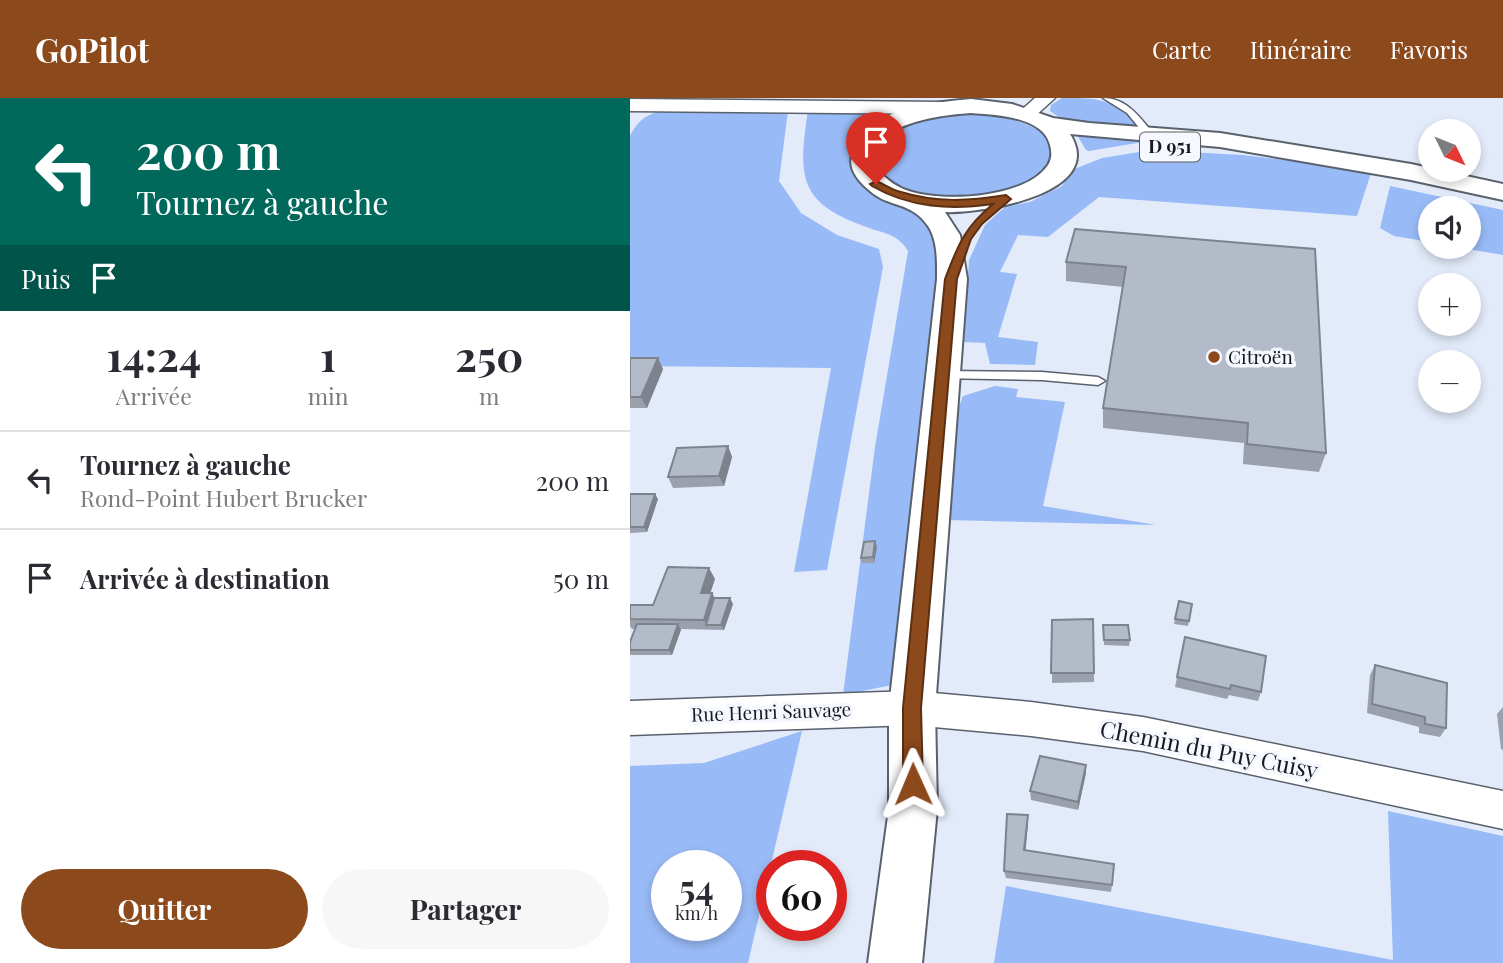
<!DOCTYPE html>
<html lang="fr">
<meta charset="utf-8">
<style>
body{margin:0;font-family:"Playfair Display",serif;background:#f7f7f7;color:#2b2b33;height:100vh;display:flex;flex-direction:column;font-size:26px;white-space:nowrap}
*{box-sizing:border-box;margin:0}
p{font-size:23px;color:#7c7c81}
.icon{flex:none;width:38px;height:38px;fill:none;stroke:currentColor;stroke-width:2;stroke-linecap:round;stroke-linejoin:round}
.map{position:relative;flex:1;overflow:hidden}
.drawer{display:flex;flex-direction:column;background:#fff;width:630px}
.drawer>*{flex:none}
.banner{background:#00695c;color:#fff;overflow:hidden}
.needle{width:46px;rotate:133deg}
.fabs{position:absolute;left:788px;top:21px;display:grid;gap:14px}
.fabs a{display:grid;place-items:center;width:63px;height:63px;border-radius:50%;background:#fff;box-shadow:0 4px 10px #0003;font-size:35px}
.speed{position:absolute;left:21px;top:752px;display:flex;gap:14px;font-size:35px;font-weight:700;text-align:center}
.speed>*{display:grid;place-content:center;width:91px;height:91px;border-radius:50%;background:#fff;box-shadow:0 4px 10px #0003;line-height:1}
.speed small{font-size:18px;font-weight:400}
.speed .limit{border:10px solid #d22;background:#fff;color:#111}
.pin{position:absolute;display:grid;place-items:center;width:60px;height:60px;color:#fff;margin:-72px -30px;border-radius:50% 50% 50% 0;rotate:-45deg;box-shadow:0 0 7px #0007}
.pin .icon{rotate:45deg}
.me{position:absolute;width:77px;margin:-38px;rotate:359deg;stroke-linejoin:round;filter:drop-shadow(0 0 5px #0008)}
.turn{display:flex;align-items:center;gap:24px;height:147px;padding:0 21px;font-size:32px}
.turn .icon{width:91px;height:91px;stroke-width:2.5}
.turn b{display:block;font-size:49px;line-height:60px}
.then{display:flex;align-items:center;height:66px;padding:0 21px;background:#0003;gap:14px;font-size:26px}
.eta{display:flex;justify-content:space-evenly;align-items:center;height:119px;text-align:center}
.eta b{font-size:42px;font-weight:700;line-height:49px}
.button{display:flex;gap:14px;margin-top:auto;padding:14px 21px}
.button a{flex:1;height:80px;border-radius:42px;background:#8c491b;color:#fff;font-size:28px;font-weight:700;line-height:80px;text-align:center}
.button a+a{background:#f7f7f7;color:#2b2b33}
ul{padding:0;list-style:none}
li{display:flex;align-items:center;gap:21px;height:98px;padding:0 21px;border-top:2px solid #e1e1e2}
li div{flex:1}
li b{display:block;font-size:26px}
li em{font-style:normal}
header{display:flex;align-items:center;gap:42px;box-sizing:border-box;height:98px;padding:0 35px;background:#8c491b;color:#fff}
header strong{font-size:33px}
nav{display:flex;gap:38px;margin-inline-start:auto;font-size:24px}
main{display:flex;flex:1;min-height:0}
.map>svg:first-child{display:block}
</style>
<header>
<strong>GoPilot</strong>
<nav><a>Carte</a><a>Itinéraire</a><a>Favoris</a></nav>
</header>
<main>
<section class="drawer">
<div class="banner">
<div class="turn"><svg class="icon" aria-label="left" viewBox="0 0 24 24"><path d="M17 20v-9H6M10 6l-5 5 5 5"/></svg><div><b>200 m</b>Tournez à gauche</div></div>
<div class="then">Puis<svg class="icon" aria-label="arrive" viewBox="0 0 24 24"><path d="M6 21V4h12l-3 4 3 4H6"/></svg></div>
</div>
<div class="eta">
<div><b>14:24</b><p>Arrivée</p></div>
<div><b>1</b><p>min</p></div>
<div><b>250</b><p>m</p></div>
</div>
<ul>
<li><svg class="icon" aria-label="left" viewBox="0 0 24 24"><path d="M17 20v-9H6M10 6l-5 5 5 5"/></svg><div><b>Tournez à gauche</b><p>Rond-Point Hubert Brucker</p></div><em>200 m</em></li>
<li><svg class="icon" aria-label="arrive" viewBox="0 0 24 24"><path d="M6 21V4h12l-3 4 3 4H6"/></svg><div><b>Arrivée à destination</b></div><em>50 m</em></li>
</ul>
<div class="button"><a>Quitter</a><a>Partager</a></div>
</section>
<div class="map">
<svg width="873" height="865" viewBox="0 0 873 865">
<rect width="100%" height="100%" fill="#e3ebfa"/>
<path fill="#98baf6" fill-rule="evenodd" d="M432,0C467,0 482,0 508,26L504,32L436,24L420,13L421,7Z
M39,12L158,13L149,83L171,115L207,137L249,151L253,169L197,472L164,474L201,270L0,268V38C10,19 19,15 39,12Z
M178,12L242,13L248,18L246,26L230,41L220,61L227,79C263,98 300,109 313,151L267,586L213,597L245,349L278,153C269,138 258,136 242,131C170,106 167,84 178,12Z
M349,15C377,18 457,36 410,77C381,103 327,104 291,95C277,91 259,85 251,70C248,64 249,56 252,50C271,19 317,16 349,15Z
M447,37L449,36L536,41L535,45H507L459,53L456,52Z
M522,52L612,57L742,72L727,118L469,99L418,139L388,137L370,174L387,176L368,239L408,244L405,267L360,266L355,245L334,244L339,162L355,127L375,109L400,104L432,88L442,72L472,60Z
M760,88L873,112V157L826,149H838V110H800V144L764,138L750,130Z
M365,288L388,291L386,299L435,304L413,408L526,427L316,422L328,311L333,298Z
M172,633L118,865H0V668L74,665ZM37,768H96V828H37Z
M758,713L873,738V865H364L376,788L763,862Z"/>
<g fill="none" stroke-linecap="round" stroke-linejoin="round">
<g stroke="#59616d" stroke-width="3">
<path id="service" d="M473,0C496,0 509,18 522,34V38H516L497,15Z
M312,273L412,274L468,279L475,283L468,287L412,282L307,280L305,277Z"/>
</g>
<g stroke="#59616d" stroke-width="3">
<path id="minor" d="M405,0H425L403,20H389L387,16Z
M0,1L312,4L321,10L312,16L0,13Z
M282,593L401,604L513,619L873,693V731L513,653L401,638L282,627L0,637V603Z"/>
</g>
<g stroke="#59616d" stroke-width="4">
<path id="primary" d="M341,1L382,6L423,20L459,25L590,35L781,66L873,86V102L781,82L590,49L440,36C478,96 350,116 315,114L330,137L337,181L305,610L307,711L292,865H238L259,711V610L307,181C307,164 308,143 298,128C281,103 259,110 240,93C224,80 215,66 226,47C248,8 300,5 341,1ZM341,15C365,17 413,18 420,47C422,54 422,61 418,67C396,100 316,104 282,94C267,90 257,82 247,71C233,25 312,17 341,15Z"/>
</g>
<use href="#service" fill="#fff" fill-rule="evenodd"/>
<use href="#minor" fill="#fff" fill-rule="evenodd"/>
<use href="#primary" fill="#fff" fill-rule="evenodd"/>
</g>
<path fill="#9aa1ad" d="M685,151L696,355L689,374L613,366L614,345L473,330V310L493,189L436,183V164Z
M0,260L33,271L17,310H0Z
M98,348L102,359L94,388L43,390L38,379Z
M0,396L28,401L17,434L0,435Z
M247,449L244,465H232L231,460Z
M85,481L80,495H82L85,500L103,506L94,532L51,531L42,557H0V544L5,531H2L0,528V507H23Z
M549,503L562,506L558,528L544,526Z
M422,522L464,575V584L422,585Z
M473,527L500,542L499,548L474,547Z
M555,539L631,594L628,603L599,597L597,601L545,589Z
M745,567L816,630L810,639L789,635V629L737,615L740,577Z
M873,609V652L871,651L867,616Z
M456,667V675L448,712L401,702L400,693Z
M398,725L395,753L482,787L481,794L376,780L374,773Z"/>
<path fill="#7d838d" d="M28,260L33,271L17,310L11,299Z
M98,348L102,359L94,388L89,378Z
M25,396L28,401L17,434L14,429Z
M245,443L247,449L244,465L243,459Z
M79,470L85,481L77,505L71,495Z
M82,495L87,505L76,527L79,532L74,522Z
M100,500L103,506L94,532L91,527Z
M48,526L51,532L42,557L39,552Z
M456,667V675L448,712V704Z
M398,717V725L395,760L394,752Z"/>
<path fill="#b3bbc9" stroke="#7d838d" stroke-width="2" d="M445,131L685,151L696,355L617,346L618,325L473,310L496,169L436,164Z
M0,260H28L11,299H0Z
M98,348L89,378L38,379L47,350Z
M0,396H25L14,429H0Z
M245,443L243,459L231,460L234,444Z
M38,469L79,470L71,495H82L74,522L0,521V507H23Z
M84,500H100L91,527H76Z
M549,503L562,506L559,523L545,521Z
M463,521L464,575H421L422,522Z
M7,526H48L39,552H0V544Z
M473,527H498L500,542H474Z
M555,539L636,558L631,594L601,587L600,591L547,579Z
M745,567L817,585L816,630L795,626V619L742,606Z
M410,658L456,667L448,704L400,693Z
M377,716L398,717L394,752L484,766L482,787L374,773Z"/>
<path fill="#8c491b" stroke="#5b2f12" stroke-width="2" d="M246,83C254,86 262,92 271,94C307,105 339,103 376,97L381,101L352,126L341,141L327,181L291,610L293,686L290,693L283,695L276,693L273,686V610L315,181C328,147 334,130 363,106C321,112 280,110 242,88L240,86Z"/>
<circle fill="#8c491b" stroke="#f5f8fe" stroke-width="2.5" cx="584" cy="259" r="7"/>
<g text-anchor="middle" stroke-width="7" stroke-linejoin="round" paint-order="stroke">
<rect fill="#f5f8fe" stroke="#595c61" stroke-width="2" x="510" y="34.5" width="60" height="29" rx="5"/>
<g font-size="18" font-weight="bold" fill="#16191e">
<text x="540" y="55">D 951</text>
</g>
<g font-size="19" fill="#16191e" stroke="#f5f8fe" text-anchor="start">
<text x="598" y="266">Citroën</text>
</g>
<g font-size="19" fill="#16191e" stroke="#f5f8fe">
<text transform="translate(141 614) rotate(-2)" y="7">Rue Henri Sauvage</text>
</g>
<g font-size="23" fill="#16191e" stroke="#f5f8fe">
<text transform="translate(579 652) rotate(11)" y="8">Chemin du Puy Cuisy</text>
</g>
</g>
</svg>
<div class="fabs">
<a><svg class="needle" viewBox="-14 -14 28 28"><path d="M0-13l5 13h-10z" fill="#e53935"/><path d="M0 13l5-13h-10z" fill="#7c7c81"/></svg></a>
<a><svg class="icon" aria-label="sound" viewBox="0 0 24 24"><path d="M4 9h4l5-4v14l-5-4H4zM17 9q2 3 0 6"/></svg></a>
<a>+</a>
<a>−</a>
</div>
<div class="speed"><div>54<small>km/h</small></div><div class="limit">60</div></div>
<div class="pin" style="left:246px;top:86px;background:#d93025"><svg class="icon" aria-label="arrive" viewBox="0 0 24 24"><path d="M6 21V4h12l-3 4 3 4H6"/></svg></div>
<svg class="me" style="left:283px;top:686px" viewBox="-20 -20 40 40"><path d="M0-17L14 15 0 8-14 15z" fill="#8c491b" stroke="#fff" stroke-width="4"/></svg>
</div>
</main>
